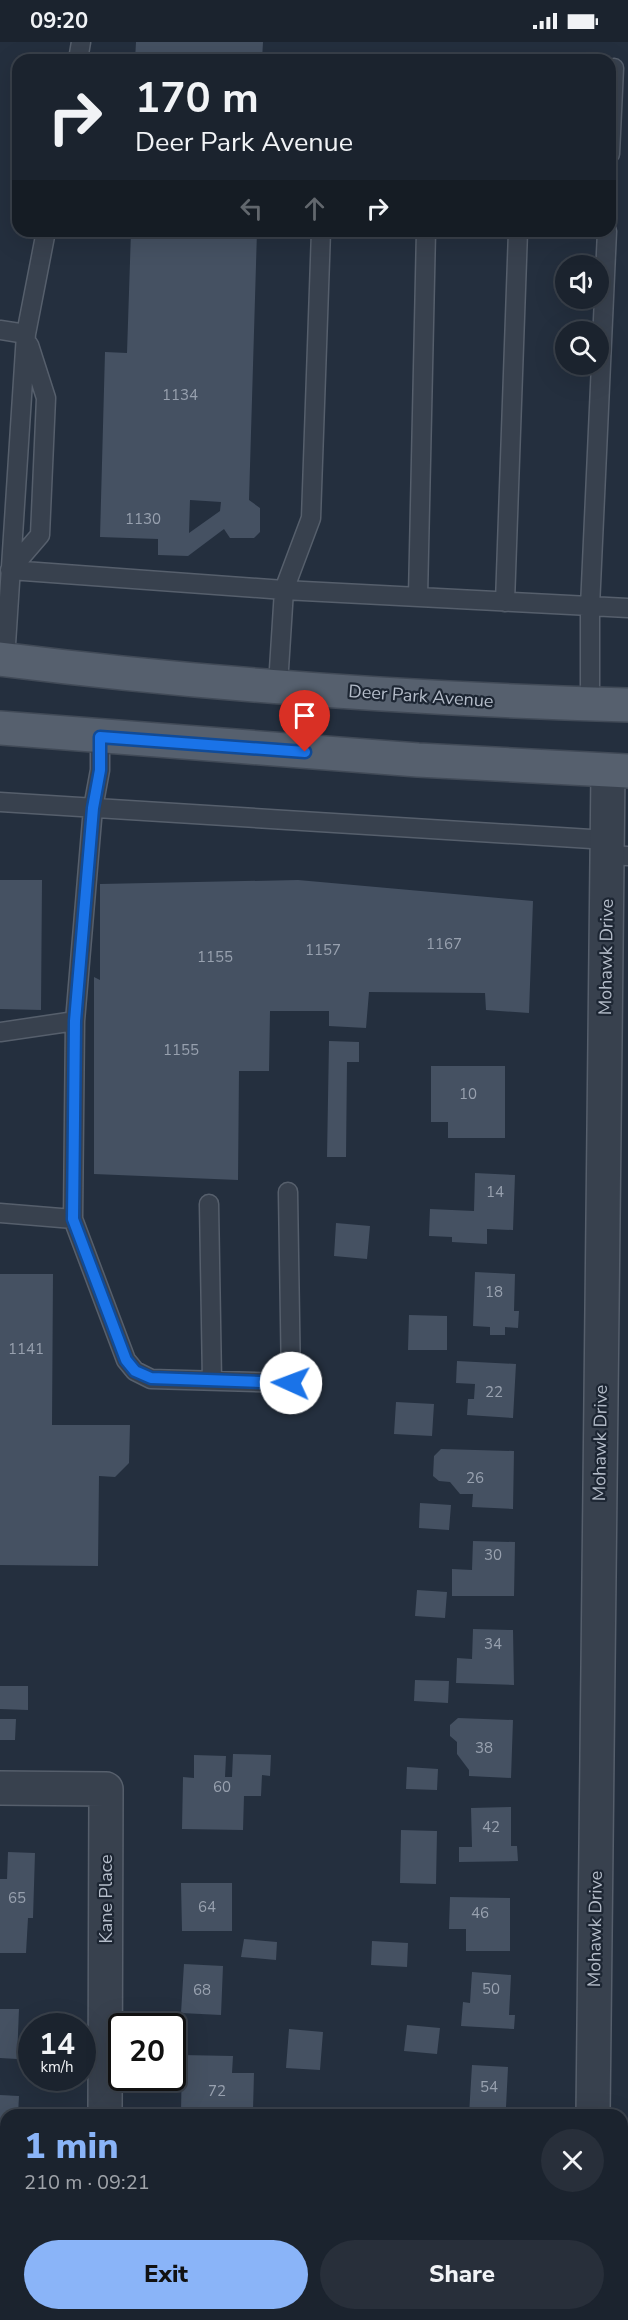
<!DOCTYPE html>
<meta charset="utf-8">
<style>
body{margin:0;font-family:"Nunito Sans",sans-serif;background:#282f3a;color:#f1f3f6;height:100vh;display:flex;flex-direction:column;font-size:22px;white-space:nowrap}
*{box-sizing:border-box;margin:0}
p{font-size:20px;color:#a0a4aa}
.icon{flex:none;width:33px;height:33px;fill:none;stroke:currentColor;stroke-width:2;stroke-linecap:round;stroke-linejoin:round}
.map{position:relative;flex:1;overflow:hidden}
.details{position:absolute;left:0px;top:2067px;width:628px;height:212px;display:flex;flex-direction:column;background:#1b232e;border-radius:18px 18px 0 0;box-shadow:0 6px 24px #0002,0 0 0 2px #39404a}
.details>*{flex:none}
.banner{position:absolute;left:12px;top:12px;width:604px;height:183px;border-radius:18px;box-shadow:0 6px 24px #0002,0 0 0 2px #39404a;background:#1b232e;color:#f1f3f6;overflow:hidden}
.controls{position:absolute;left:555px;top:213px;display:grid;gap:12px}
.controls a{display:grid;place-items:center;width:54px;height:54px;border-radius:50%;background:#1b232e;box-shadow:0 6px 24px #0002,0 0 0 2px #39404a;font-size:30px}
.speed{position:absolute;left:18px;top:1971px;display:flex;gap:12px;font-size:30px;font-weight:700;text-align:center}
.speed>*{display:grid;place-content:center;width:78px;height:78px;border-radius:50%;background:#1b232e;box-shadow:0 6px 24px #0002,0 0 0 2px #39404a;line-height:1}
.speed small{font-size:15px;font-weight:400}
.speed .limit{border:3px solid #111;border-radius:9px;background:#fff;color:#111}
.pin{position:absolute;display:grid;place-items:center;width:51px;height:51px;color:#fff;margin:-62px -26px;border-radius:50% 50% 50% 0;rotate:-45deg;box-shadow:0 0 6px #0007}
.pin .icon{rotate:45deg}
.me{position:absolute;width:66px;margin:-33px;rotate:272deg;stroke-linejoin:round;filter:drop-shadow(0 0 4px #0008)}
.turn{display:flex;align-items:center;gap:21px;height:126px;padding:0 24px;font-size:27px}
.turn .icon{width:78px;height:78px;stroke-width:2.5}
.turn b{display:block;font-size:42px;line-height:51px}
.lanes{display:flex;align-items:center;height:57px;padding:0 24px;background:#0003;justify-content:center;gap:30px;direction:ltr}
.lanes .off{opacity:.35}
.round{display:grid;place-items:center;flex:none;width:63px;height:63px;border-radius:32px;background:#282f3a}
.summary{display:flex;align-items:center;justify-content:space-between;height:102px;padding:0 24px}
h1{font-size:36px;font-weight:800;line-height:45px;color:#8ab4f8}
.primary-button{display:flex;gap:12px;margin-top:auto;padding:12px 24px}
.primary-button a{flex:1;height:69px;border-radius:36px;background:#8ab4f8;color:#111;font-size:24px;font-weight:800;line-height:69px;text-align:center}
.primary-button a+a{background:#282f3a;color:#f1f3f6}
.status{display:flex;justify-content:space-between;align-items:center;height:42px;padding:0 30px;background:#1b232e;direction:ltr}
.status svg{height:16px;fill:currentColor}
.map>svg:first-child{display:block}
</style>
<div class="status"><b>09:20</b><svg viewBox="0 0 49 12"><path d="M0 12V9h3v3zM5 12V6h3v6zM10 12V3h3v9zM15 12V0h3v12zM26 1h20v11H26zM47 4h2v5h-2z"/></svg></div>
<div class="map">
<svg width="628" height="2278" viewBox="0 0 628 2278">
<rect width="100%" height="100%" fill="#242f3e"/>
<path fill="#455162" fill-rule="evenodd" d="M136,0H263L262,18H135Z
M131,189H257L249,458L260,466V490L254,496H230L224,487L188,514L158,513V497L100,495L105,310L127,311ZM190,458L221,460L220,469L189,491Z
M0,838H42L41,968L0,967Z
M298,838L533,859L529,971L486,968L485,951L369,950L366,986L329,984V969H270L269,1029H239L238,1138L94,1132V935L100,938V842Z
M329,999L359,1000V1020H347L346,1115H327Z
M431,1024H505V1096H448V1080H431Z
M475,1131L515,1133L513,1188L487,1187V1202L452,1200V1195L429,1194L430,1167L474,1169Z
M336,1181L370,1184L367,1217L334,1214Z
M475,1230L515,1232L514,1269H519L518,1286L505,1285V1293H490V1285L473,1284Z
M0,1232H53L52,1383H130L129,1421L115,1435L99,1434L98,1524L0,1523Z
M409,1273L447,1274V1308H408Z
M457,1319L516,1322L513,1376L467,1373L468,1357H474L475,1342L456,1341Z
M396,1360L434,1362L432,1394L394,1392Z
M441,1407L514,1409L513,1467L472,1465L473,1452H460L450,1440L439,1439L433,1434L434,1414Z
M420,1461L451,1463L449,1488L419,1486Z
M473,1499L515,1500L514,1554H452V1527L472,1528Z
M417,1548L447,1550L445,1576L415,1574Z
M473,1587L513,1588L514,1643L456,1641L457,1616L472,1617Z
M415,1638L449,1639L448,1661L414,1659Z
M0,1644H28V1668L0,1667Z
M458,1676L513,1678L511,1736L469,1734V1728L457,1712V1700L450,1694V1683Z
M0,1677H16L15,1698H0Z
M233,1712L271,1713L270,1734L262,1733L261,1754H244L243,1788L182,1787L183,1735L194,1736V1713L226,1714L225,1735H232Z
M407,1725L438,1727L437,1748L406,1747Z
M511,1765V1804H517L518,1819L459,1820V1805H472L471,1766Z
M401,1788L437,1789L436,1842L400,1841Z
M8,1810L35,1811L33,1876H28L26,1911H0V1837H7Z
M181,1841H232V1889H182Z
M450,1855L510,1856V1909H466V1887H449Z
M244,1897L277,1900L276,1918L241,1915Z
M372,1899L408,1901L407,1925L371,1923Z
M184,1922L223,1924L221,1973L181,1971Z
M472,1930L511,1933L509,1973H515L514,1987L461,1984L463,1960L470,1961Z
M0,1967H19L17,2017L0,2016Z
M407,1983L440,1986L437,2012L404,2009Z
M289,1987L323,1990L320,2028L286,2026Z
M182,2013L233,2014L232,2031H254L253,2068H231V2071H181Z
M472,2023L508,2025L506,2065L510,2066V2073H469Z
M0,2053L19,2054L18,2073H6V2106L0,2105Z
M0,2110L4,2111L2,2126H0Z
M0,2140H6V2191L0,2190Z
M0,2227H6V2272H24V2278H0Z
M380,2272H418L417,2278L380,2275Z"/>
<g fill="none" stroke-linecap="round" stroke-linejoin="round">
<g stroke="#565f6c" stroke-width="21">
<path id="lane" d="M78,18L81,0
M610,112L614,26
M321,189L311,476L284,548L628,566
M0,288L26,292
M10,528L284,548L278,643
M10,528L40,493L46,356L29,303
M418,555L426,189
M505,560L518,189
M5,618L26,292L46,189
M590,662V565L607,189
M100,695V728L93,766L75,979L73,1177L126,1318L135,1329L151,1337L291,1341L288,1150
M0,760L607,798
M607,813L628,814
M0,990L75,979
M209,1162L212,1339
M0,1171L73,1177"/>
</g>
<g stroke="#565f6c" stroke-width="36">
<path id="street" d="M0,1746L106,1747L105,2073
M593,2073L608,729
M104,2278V2272
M591,2278V2272"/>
</g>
<g stroke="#414a57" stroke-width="36">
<path id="primary" d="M0,617C208,643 419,657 628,663
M0,686L418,718L628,729"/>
</g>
<use href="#lane" stroke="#38414e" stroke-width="18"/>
<use href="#street" stroke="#38414e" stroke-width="33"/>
<use href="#primary" stroke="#56606e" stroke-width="33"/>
</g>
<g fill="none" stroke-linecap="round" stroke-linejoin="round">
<g stroke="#114b97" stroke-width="15">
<path id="route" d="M291,1341L151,1336L135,1329L126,1318L73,1177L75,979L93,766L100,728V695L305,710"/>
</g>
<use href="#route" stroke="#1a73e8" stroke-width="10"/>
</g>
<g text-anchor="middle" stroke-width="4.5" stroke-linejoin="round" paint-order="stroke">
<g font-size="15" fill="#98a1af">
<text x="180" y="358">1134</text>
<text x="143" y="482">1130</text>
<text x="444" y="907">1167</text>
<text x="323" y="913">1157</text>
<text x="215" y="920">1155</text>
<text x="181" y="1013">1155</text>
<text x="468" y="1057">10</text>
<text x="495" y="1155">14</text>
<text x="494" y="1255">18</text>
<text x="26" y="1312">1141</text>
<text x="494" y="1355">22</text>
<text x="475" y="1441">26</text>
<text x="493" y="1518">30</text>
<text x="493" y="1607">34</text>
<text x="484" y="1711">38</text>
<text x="222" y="1750">60</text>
<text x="491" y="1790">42</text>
<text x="17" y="1861">65</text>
<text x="207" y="1870">64</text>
<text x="480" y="1876">46</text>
<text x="491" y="1952">50</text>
<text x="202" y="1953">68</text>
<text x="489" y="2050">54</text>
<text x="217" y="2054">72</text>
</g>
<g font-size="18" fill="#b4bcc9" stroke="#1d2633">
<text transform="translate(421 654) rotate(4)" y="6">Deer Park Avenue</text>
<text transform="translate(606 915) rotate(-89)" y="6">Mohawk Drive</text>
<text transform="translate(600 1401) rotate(-89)" y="6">Mohawk Drive</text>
<text transform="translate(106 1857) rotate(-90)" y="6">Kane Place</text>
<text transform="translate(595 1887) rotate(-89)" y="6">Mohawk Drive</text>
</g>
</g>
</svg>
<div class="controls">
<a><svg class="icon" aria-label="sound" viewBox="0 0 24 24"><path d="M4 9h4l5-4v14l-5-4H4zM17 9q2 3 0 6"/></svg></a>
<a><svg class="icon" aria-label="search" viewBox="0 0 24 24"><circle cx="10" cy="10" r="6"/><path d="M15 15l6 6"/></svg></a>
</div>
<div class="speed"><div>14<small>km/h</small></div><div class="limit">20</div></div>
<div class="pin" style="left:305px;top:710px;background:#d93025"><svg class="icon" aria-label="arrive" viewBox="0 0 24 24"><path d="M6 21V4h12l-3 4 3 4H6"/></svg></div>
<svg class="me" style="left:291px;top:1341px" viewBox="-20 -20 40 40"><circle r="19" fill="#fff"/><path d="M0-13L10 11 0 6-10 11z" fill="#1a73e8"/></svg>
<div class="banner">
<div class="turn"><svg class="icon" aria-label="right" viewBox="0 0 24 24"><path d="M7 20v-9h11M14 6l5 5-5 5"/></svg><div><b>170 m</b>Deer Park Avenue</div></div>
<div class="lanes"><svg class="icon off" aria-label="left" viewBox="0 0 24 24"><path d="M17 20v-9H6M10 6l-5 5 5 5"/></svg><svg class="icon off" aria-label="ahead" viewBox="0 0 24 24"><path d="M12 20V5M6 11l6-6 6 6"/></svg><svg class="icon" aria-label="right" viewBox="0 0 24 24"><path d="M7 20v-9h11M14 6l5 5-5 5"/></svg></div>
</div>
<section class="details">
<div class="summary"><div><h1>1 min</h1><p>210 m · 09:21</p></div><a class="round"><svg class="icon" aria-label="close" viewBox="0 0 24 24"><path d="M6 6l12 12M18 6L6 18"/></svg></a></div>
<div class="primary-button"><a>Exit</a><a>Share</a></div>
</section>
</div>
